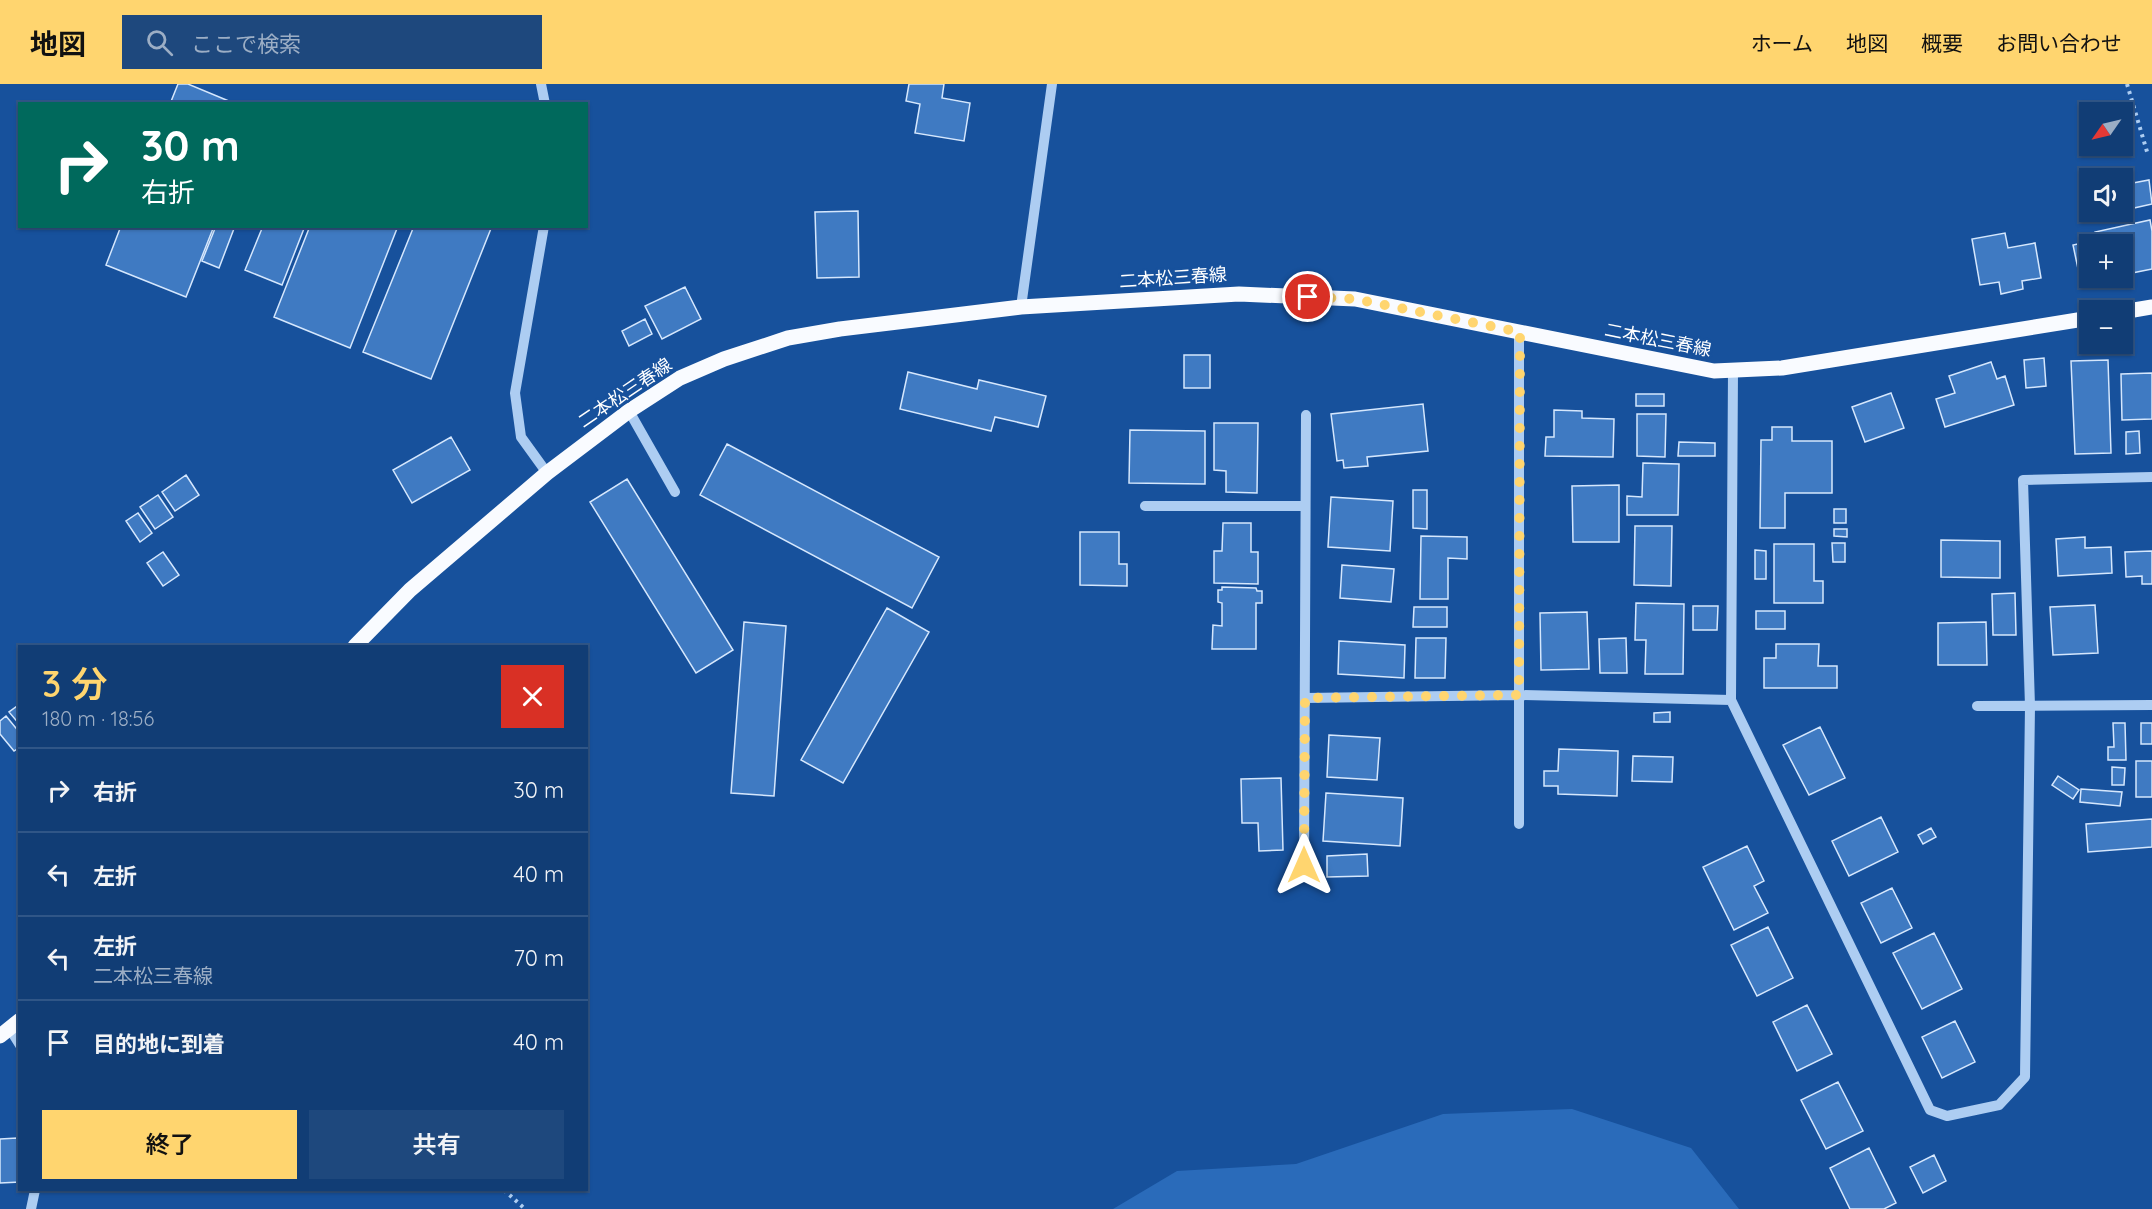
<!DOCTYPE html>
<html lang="ja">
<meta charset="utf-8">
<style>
body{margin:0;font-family:Quicksand,"Noto Sans JP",sans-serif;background:#1e487d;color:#f1f3f6;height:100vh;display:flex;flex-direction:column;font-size:22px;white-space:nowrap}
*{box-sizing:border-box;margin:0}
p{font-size:20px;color:#9caec5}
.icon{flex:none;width:33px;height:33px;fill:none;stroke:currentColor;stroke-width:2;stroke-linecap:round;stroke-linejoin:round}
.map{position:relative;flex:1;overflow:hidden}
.side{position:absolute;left:18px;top:561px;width:570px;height:546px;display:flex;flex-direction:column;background:#113d75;border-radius:0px;box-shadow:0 2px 4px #0004,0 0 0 2px #305687}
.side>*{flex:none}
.top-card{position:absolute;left:18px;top:18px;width:570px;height:126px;border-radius:0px;box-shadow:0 2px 4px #0004,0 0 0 2px #305687;background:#00695c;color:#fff;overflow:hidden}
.needle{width:39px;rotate:236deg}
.controls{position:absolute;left:2079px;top:18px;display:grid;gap:12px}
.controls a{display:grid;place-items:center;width:54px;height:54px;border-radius:0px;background:#113d75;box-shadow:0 2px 4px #0004,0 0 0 2px #305687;font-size:30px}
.pin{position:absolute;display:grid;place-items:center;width:51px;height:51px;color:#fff;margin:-26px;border:3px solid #fff;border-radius:50%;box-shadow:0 2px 6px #0007}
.me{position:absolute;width:66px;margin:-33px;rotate:0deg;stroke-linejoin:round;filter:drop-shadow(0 0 4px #0008)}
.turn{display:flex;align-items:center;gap:21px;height:126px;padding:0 24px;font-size:27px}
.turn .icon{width:78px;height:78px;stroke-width:2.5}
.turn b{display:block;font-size:42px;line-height:51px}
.round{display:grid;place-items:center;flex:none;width:63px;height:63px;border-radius:0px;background:#1e487d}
.head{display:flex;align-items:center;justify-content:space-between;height:102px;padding:0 24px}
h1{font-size:36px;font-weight:600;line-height:45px;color:#ffd56f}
.primary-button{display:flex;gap:12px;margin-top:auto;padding:12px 24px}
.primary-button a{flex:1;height:69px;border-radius:0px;background:#ffd56f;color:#111;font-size:24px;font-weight:600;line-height:69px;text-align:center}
.primary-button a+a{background:#1e487d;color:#f1f3f6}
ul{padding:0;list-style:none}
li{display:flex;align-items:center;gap:18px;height:84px;padding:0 24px;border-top:2px solid #305687}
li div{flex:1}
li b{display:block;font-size:22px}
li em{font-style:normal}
header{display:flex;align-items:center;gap:36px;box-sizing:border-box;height:84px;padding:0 30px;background:#ffd56f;color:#111}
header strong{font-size:28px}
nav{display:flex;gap:33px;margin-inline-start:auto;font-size:21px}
.search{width:420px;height:54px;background:#1e487d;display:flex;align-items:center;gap:15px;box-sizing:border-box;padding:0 21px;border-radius:0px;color:#9caec5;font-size:22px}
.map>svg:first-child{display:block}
</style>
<header>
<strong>地図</strong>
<div class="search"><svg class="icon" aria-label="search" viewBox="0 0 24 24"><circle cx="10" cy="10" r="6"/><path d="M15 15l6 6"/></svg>ここで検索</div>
<nav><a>ホーム</a><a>地図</a><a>概要</a><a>お問い合わせ</a></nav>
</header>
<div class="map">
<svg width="2152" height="1125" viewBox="0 0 2152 1125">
<rect width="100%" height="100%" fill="#17519c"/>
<path fill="#2a6bba" d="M1572,1025L1691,1064L1739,1125H1113L1177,1087L1296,1080L1443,1030Z"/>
<path fill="#3f7ac2" stroke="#d5e7fd" stroke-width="1.5" d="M178,0H188L236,20H170Z
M909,0H944L942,14L970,19L964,57L915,49L920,20L906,17Z
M2149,96L2152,120L2125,126L2122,101Z
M858,127L859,193L817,194L815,128Z
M2150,136L2152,147V185L2122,191V160H2090V194H2110L2081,199L2073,161L2096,156L2095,148Z
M121,142H214L186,213L106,181Z
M216,142H235L219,184L202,177Z
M263,142H305L282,201L245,186Z
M310,142H398L350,264L274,233Z
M414,142H492L431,295L363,268Z
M2005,149L2008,164L2035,159L2041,194L2022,197L2023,205L2001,210L1999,198L1980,201L1972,155Z
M685,203L701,235L662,255L645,222Z
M645,235L652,250L629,262L622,247Z
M1184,271H1210V304H1184Z
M2044,274L2046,302L2026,304L2024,276Z
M2108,276L2111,369L2075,370L2071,277Z
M1991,278L1997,295L2005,292L2014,321L1945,343L1936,315L1955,309L1949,292Z
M908,288L977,305L979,296L1046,312L1038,343L995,333L991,347L900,325Z
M2152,289V335L2122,336L2121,290Z
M1891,309L1904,344L1865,358L1852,323Z
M1636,310H1664V322H1636Z
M1423,320L1428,367L1367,373L1368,382L1344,384L1343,376L1337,377L1331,330Z
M1554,326L1582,327V334L1614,335L1613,373L1545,372L1546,353H1554Z
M1637,330H1666L1665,373L1637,372Z
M1214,339H1258L1257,409L1226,408V387L1214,386Z
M1772,343H1792V357H1832V409H1785V444H1760L1761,356H1772Z
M1130,346L1205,347V400L1129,399Z
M2139,347L2140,369L2126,370V348Z
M451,353L470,386L412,419L393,386Z
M1679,358L1715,359V372H1678Z
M727,360L939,473L912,524L700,411Z
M1643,379L1679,380L1678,431H1627V412L1642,413Z
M186,391L199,411L175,427L162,408Z
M627,395L733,566L696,589L590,418Z
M1619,401V458H1573L1572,402Z
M1413,406H1427V445L1413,444Z
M158,411L173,433L155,445L140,423Z
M1331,413L1393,417L1390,467L1328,463Z
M1834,425H1846V439H1834Z
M138,429L152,449L140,458L126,437Z
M1223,439H1251V468H1258V500L1214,499V467H1222Z
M1635,442H1672L1671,502L1634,501Z
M1834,445H1847V453L1834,452Z
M1080,448H1119V480H1127V502L1080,501Z
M1421,452L1467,453V475L1448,474V515H1420Z
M2085,453V464L2111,463L2112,489L2058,492L2056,455Z
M1941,456L2000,457V494L1941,493Z
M1832,459H1845V478H1833Z
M1774,460H1814V497H1823V519H1774Z
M1755,466L1766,467V495H1755Z
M2152,467V500H2142V492L2126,493L2125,468Z
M163,468L179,491L163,502L147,479Z
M1342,481L1394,485L1391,518L1340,514Z
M1222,503L1256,504L1257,507H1262V519H1256V565H1212L1213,541L1222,542V519L1218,518V506H1222Z
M2015,509L2016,551H1993L1992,510Z
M1636,519L1684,520L1683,590H1645L1646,556H1635Z
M2095,521L2098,569L2053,571L2050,523Z
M1693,522H1718L1717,546H1693Z
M1414,523H1447V543H1413Z
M887,524L929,548L843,699L801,676Z
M1756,527H1785V545H1756Z
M1587,528L1589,585L1541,586L1540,529Z
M744,538L786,542L774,712L731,709Z
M1986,538L1987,581H1938V539Z
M1416,554H1446L1445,594H1415Z
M1626,554L1627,589H1600L1599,555Z
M1339,557L1405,561L1404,594L1338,590Z
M1776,560H1819L1818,582H1837V604H1764V574H1776Z
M20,620V641L9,628Z
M1670,628V638H1654V629Z
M6,632L20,649V663L14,667L0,650V637Z
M2113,639H2125L2126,676H2108V663H2114Z
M2141,639H2152V660H2141Z
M1820,643L1845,694L1809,711L1783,661Z
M1329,651L1380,654L1377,696L1327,693Z
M1559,665L1618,667L1617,712L1558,710V702H1544V687H1558Z
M1633,672L1673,673L1672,698L1632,697Z
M2136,677H2152V713H2136Z
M2112,683L2125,684L2124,701H2112Z
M2058,692L2079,706L2073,715L2052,701Z
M1281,694L1283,766L1259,767L1258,739H1242L1241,695Z
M2081,705L2122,708L2120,722L2080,718Z
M1326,709L1403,714L1400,762L1323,757Z
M1881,733L1898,768L1849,792L1832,757Z
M2152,735V763L2088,768L2086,740Z
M1931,744L1936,753L1923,760L1918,751Z
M1747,762L1764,797L1754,802L1768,829L1734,846L1703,783Z
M1367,770L1368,792L1327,793V772Z
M1892,804L1912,844L1881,859L1861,819Z
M1768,843L1793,894L1757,912L1731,861Z
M1934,849L1962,905L1922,925L1893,869Z
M1807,921L1832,970L1797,987L1773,938Z
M1955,937L1975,978L1942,994L1922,953Z
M1838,998L1863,1047L1826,1065L1801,1016Z
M17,1054L20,1098L0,1099V1055Z
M1869,1064L1896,1119L1884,1125H1850L1830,1084Z
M1934,1071L1946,1097L1923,1109L1910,1083Z"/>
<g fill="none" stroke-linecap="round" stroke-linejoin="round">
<path stroke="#adcdf2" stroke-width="4" stroke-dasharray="3 4.5" stroke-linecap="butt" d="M2127,0L2148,71
M504,1106L525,1125"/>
<path stroke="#adcdf2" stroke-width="10" d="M541,0L545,20
M544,142L515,309L521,353L547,389
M1021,223L1052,0
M1733,286L1731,616L1930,1026L1947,1032L1999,1021L2025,993L2030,622L2023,396L2152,393
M629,327L675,408
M1145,422H1305
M1305,614L1519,611L1731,616
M1977,622L2152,621
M1519,740V247
M1304,781L1306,331
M10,945L20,961
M31,1125L35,1106"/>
<path stroke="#f9fbff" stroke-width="15" d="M2122,228L2152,223
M355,562L410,506L547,389L629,327L680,294L724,275L788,254L840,245L1021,223L1239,210L1355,215L1714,287L1782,284L2090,234
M0,952L20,936"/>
</g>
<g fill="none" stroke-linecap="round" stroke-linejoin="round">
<path stroke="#ffd56f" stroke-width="10" stroke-dasharray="0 18" d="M1304,781L1305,614L1519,611L1520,248L1355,215L1308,213"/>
</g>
<g text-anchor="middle" stroke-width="5" stroke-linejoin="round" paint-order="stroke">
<g font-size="18" fill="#fff" stroke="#17519c">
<text transform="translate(1173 194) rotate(-4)" y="6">二本松三春線</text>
<text transform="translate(1658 256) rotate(11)" y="6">二本松三春線</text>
<text transform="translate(625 309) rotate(-34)" y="6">二本松三春線</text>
</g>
</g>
</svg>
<div class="controls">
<a><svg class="needle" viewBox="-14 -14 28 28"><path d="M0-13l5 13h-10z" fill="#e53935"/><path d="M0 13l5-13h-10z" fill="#9caec5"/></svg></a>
<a><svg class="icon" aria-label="sound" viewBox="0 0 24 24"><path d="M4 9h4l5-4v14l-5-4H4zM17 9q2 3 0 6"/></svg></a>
<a>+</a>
<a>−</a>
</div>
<div class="pin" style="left:1308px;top:213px;background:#d93025"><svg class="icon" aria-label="arrive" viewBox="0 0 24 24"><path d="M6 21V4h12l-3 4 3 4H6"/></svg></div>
<svg class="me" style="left:1304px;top:781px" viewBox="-20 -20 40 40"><path d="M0-17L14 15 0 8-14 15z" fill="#ffd56f" stroke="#fff" stroke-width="4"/></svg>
<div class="top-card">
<div class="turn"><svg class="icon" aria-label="right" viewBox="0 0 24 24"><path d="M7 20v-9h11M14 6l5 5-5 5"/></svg><div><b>30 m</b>右折</div></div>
</div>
<section class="side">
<div class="head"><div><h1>3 分</h1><p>180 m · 18:56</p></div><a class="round" style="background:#d93025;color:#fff"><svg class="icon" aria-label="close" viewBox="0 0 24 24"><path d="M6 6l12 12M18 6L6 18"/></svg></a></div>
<ul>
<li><svg class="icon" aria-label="right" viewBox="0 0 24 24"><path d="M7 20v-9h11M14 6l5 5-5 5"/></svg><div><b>右折</b></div><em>30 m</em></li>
<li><svg class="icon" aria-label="left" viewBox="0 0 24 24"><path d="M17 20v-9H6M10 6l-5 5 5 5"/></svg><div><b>左折</b></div><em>40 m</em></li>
<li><svg class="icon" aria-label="left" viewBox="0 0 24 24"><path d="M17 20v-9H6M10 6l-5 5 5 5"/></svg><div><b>左折</b><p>二本松三春線</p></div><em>70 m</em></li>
<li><svg class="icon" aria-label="arrive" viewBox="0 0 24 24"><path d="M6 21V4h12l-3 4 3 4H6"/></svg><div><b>目的地に到着</b></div><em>40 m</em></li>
</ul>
<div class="primary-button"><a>終了</a><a>共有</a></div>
</section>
</div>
